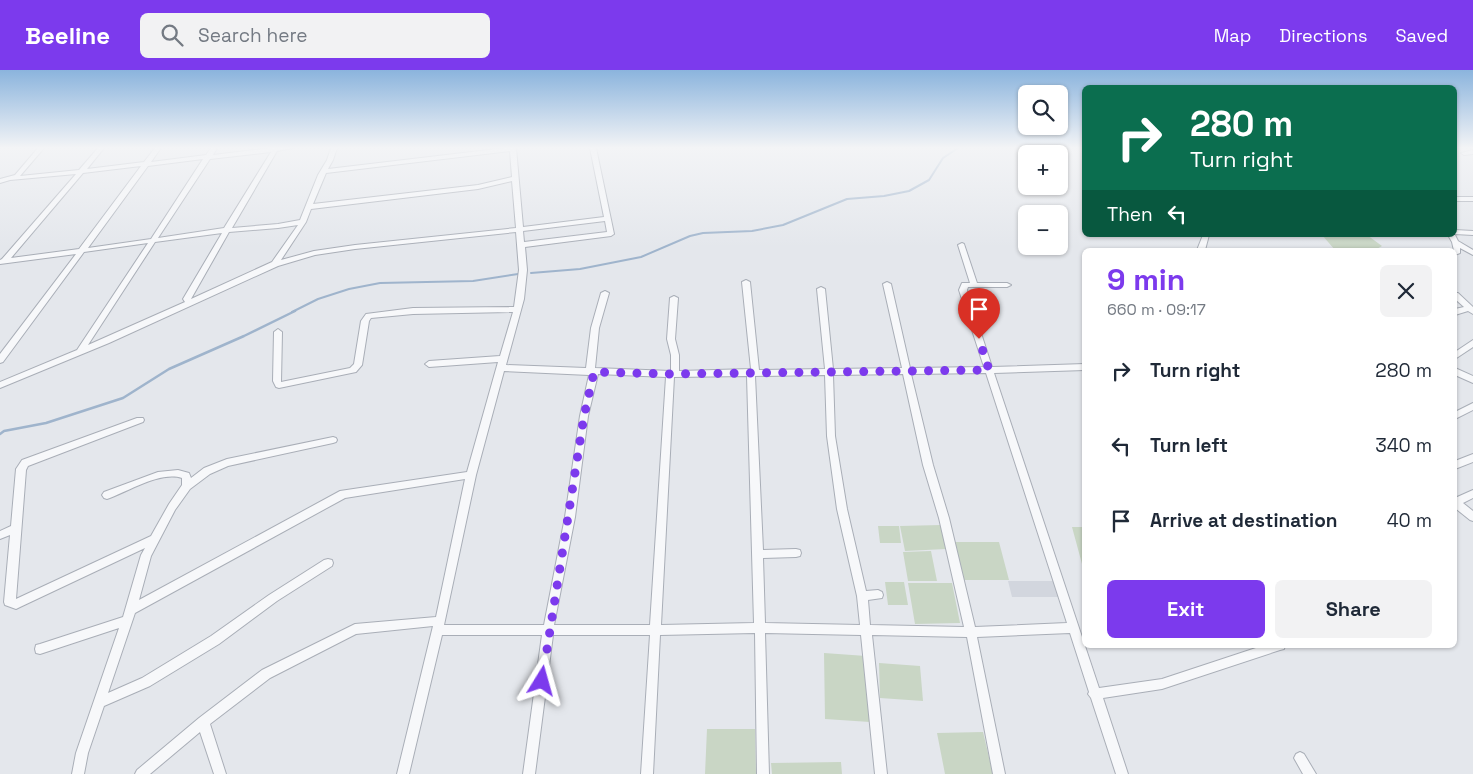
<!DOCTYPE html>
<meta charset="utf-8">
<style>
body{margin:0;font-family:"Space Grotesk",sans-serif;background:#f2f2f3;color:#1f2937;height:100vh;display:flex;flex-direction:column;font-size:19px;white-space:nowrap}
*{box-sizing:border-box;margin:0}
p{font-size:16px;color:#747a83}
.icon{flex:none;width:28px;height:28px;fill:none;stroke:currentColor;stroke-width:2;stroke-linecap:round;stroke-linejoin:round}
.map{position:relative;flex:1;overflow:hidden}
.sheet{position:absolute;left:1082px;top:178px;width:375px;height:400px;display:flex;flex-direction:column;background:#fff;border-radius:8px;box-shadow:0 1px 4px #0004}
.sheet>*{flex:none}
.banner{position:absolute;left:1082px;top:15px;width:375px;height:152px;border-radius:8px;box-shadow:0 1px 4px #0004;background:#0b6e4f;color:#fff;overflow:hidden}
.buttons{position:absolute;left:1018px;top:15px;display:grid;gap:10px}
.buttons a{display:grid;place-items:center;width:50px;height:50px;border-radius:8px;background:#fff;box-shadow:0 1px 4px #0004;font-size:25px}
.pin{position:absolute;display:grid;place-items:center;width:42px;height:42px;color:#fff;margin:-51px -21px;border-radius:50% 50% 50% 0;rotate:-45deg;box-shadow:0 0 5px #0007}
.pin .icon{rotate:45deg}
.me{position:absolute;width:55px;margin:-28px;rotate:8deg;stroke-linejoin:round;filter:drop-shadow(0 0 4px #0008)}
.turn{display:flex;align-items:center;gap:18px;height:105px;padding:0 25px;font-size:22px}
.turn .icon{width:65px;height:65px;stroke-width:2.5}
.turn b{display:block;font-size:35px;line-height:42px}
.then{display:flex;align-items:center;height:48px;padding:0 25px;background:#0003;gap:10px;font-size:19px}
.round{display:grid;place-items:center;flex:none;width:52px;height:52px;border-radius:8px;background:#f2f2f3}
.head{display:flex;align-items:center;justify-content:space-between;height:85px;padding:0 25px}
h1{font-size:30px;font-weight:700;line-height:38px;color:#7c3aed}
.cta{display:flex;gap:10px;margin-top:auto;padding:10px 25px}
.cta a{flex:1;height:58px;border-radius:8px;background:#7c3aed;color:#fff;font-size:20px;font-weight:700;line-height:58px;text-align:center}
.cta a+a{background:#f2f2f3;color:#1f2937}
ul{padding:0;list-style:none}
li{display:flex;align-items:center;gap:15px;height:75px;padding:0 25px}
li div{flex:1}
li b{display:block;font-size:19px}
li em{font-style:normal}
header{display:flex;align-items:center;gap:30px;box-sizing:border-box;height:70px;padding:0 25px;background:#7c3aed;color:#fff}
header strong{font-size:24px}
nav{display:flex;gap:28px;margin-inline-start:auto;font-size:18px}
.search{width:350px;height:45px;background:#f2f2f3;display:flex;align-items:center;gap:12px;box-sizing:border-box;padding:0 18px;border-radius:8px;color:#747a83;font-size:19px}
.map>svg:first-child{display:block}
</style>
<header>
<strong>Beeline</strong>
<div class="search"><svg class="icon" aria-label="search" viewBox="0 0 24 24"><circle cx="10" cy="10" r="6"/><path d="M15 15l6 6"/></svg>Search here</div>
<nav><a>Map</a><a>Directions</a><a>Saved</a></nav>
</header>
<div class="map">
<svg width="1473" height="704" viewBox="0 0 1473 704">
<rect width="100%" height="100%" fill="#e4e7ec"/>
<path fill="#d2d6de" d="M1008,511H1054L1059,527H1012Z"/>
<path fill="#c9d6c5" d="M1322,165H1367L1382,176L1375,180H1335Z
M941,455L946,479L905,481L900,456Z
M878,456H899L901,473H880Z
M1085,457V505L1072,457Z
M955,472H999L1009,510H963Z
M931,481L937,511H908L903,482Z
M885,512H904L908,535H888Z
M908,513H952L960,553L915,554Z
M824,583L866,586L870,652L825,649Z
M879,593L920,596L923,631L880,628Z
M707,659H755L756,704H705Z
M983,662L993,704H945L937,663Z
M841,692L842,704H772L771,693Z"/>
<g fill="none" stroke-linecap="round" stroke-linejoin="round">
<path stroke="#9fb4cc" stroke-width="2" d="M531,203L580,199L641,187L690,166L703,163L752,161L783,155L847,129L884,126L909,121L929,110L943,88L958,78
M292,242L318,229L349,219L380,213L473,211L518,204"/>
<path stroke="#9fb4cc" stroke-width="2.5" d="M0,364L4,361L46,353L123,328L169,299L244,266L295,241"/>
<g stroke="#a9aeb7" stroke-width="2">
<path id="minor" d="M38,78H44L20,106L79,100L98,78H104L87,99L144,92L155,78H161L151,92L206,85L211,78H217L213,85L271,78H292L277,81L232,158L278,154L300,150L318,105L327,90L331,78H337L333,90L328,99L505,78H516L523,157L604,147L590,78H596L614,164L611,166L525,177L527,200L524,229L506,295L586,298L591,258L601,223L605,221L609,223L599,258L595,298L671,301V285L667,269L670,228L674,226L678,228L675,269L679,285V301L751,299L742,212L746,210L750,212L759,300L825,299L817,219L821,217L825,219L833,299L902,298L883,214L887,212L891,214L910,298L984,297L959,220L962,213H970L958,175L962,173L964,174L977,213H1007L1011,215L1007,217H968L967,220L992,297L1085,294V300L994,303L1099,618L1162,609L1265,575H1285L1284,579L1280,580L1162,619L1103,628L1128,704H1116L1091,628L1088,624L1089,622L1070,563L977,567L1005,704H993L967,567L872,565L887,704H875L861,565L765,563L769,704H757L755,563L660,565L653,704H641L650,565H553L535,704H523L542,565H442L409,704H397L433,556L356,564L270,608L210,654L226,704H214L200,662L150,704H135L137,700L199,648L262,600L355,554L436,547L465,409L345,428L135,543L108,623L142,608L211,566L269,525L324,490L328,489L332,490L333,493L332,496L277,531L219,574L150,616L104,636L88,683L84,704H72L76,683L119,558L40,584L36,583L35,579L36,575L40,574L123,547L141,485L145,478L20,537L16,539L5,535L4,532L10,465L0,469V461L11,456L16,399L22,390L137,348H143L144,350L143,352L28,396L26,400L16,529L151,466L169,434L182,415V408C159,401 128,422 107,429L104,428L102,425L104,422L158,402L178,400L189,403L191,408L204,398L227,389L333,367L336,368L337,370L336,372L333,373L228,396L210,404L190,419L175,440L151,486L139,530L340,421L467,402L498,292L429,297L425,294L429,291L500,286L513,242L413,244L371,248L369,251L362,295L356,302L279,318L276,317L273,311L274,262L278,259L282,262L281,312L350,298L354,294L361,251L366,244L413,238L514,237L519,200L516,162L355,179L315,185L278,196L109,273L0,318V312L77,280L148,173L84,182L3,292L0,293V284L76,184L0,194V190L2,189L76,104L10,110L0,113V109L15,105ZM510,81L512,107L478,115L313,134L326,103ZM271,82L224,158L158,168L210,89ZM203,89L151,169L88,178L148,96ZM141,96L79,179L11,188L83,103ZM512,111L516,158L355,175L314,181L281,190L306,152L311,139L478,119ZM605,151L607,162L524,172L523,161ZM298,155L272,192L191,229L229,162L278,158ZM222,163L183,229L185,232L88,275L155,172ZM504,301L589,305L580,346L565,447L544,555H444L476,405ZM986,303L1067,553L975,557L949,448L933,395L911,304ZM598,304L666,307L650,555H554L575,447L588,346ZM903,304L923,395L939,448L964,557L870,555L868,530L882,528L883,525L882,522L878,520L866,521L847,439L835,366L833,305ZM825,305L827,366L837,439L857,526L860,555L765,553L763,488L796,487L800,486L801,483L800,480L796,479L763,480L755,306ZM747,306L754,553L661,555L674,307Z
M1473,80V84L1464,85L1461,83Z
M1455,127H1473V131H1455Z
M1455,160L1473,161V165L1455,164Z
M1203,165H1209L1205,180H1197Z
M1448,165H1455L1458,171L1473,180V185L1460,178V183L1455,185L1452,172Z
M1455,223H1458L1473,237V244L1468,241L1455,245V239L1464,237L1455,229Z
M1473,270V277L1455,289V282Z
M1455,298L1473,306V313L1455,305Z
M1473,333V340L1455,349V342Z
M1473,384V392L1455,399V391Z
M1473,420V428L1463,433L1473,441V451L1470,450L1455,438V428Z
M1300,682L1304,684L1316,704H1303L1294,688L1296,684Z"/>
</g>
<use href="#minor" fill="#f7f8fa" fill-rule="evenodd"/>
</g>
<linearGradient id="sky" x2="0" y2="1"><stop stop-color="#8bb4dd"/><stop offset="0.44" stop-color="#f3f4f6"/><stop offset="1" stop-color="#f3f4f6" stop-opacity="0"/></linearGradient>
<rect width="1473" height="177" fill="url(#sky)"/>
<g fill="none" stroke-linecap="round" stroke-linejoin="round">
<path stroke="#7c3aed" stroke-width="9" stroke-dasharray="0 16.2" d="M542,611L584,346L594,302L670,304L989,300L979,269"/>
</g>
</svg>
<div class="buttons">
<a><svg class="icon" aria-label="search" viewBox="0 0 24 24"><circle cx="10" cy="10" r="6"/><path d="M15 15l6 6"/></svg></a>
<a>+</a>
<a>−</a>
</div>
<div class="pin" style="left:979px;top:269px;background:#d93025"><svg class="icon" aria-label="arrive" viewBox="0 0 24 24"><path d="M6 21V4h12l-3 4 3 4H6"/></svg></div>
<svg class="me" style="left:542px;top:611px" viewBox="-20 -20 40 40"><path d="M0-17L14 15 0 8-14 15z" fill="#7c3aed" stroke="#fff" stroke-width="4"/></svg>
<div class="banner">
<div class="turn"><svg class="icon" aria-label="right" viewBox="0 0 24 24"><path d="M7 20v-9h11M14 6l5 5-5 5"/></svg><div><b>280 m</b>Turn right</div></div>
<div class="then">Then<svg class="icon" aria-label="left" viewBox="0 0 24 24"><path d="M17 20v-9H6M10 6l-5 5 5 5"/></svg></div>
</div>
<section class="sheet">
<div class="head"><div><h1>9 min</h1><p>660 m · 09:17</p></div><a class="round"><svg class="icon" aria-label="close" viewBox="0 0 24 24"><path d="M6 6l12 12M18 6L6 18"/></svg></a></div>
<ul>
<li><svg class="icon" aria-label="right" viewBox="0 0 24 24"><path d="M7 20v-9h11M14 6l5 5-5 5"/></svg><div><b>Turn right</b></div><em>280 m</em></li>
<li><svg class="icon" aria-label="left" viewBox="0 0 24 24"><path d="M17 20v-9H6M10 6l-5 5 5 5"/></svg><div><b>Turn left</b></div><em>340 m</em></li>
<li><svg class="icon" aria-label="arrive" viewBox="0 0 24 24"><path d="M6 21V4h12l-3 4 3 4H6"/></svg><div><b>Arrive at destination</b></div><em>40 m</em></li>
</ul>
<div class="cta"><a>Exit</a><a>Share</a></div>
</section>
</div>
